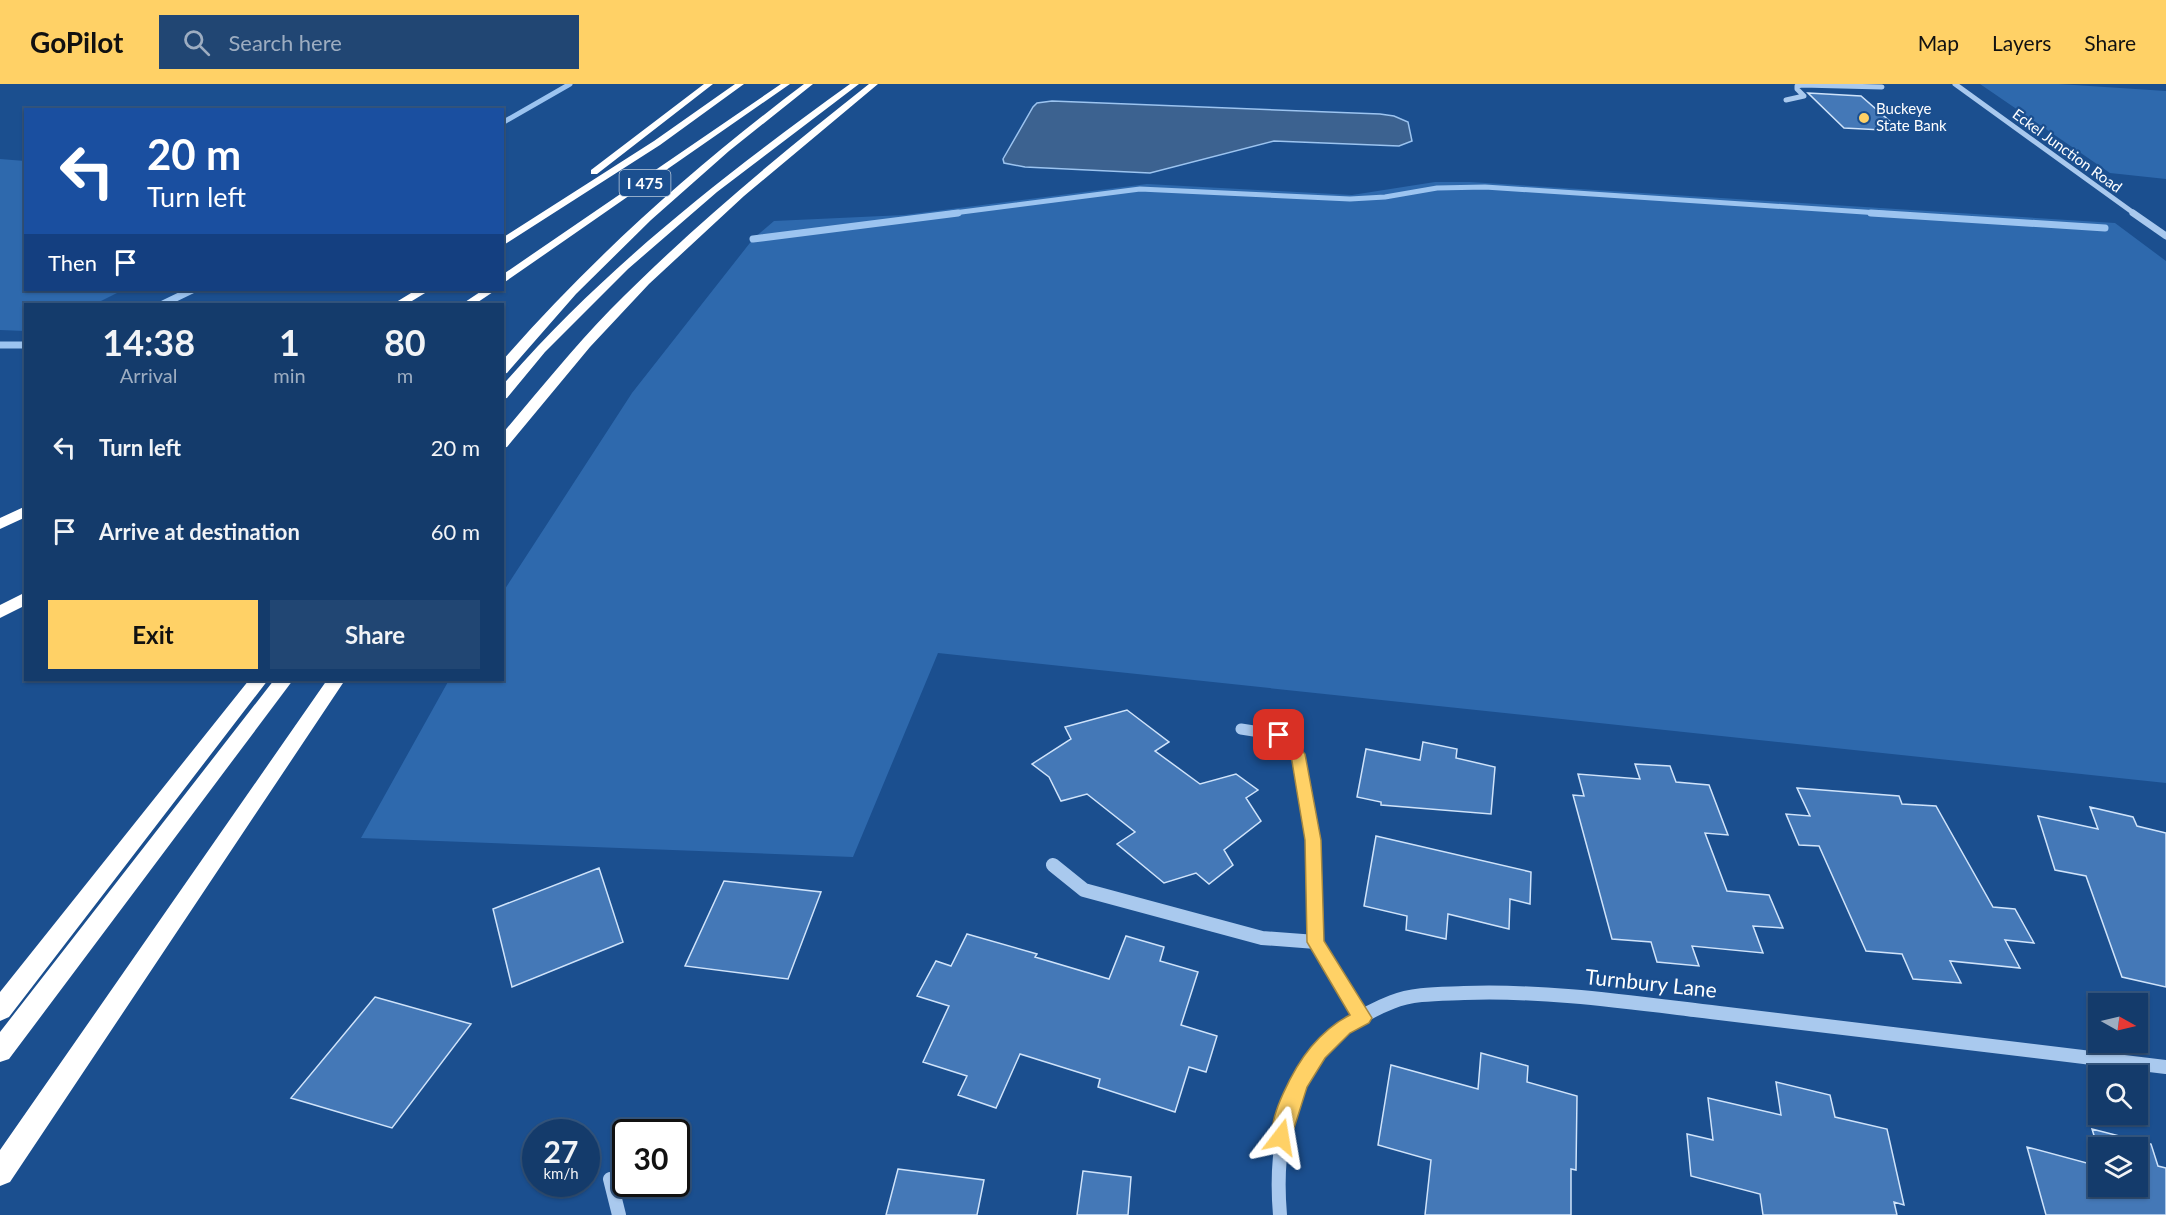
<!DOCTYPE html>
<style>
body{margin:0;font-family:Lato,sans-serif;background:#214673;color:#f1f3f6;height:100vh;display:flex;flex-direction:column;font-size:22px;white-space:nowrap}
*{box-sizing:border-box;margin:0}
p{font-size:20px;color:#9dadc1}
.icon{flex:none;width:33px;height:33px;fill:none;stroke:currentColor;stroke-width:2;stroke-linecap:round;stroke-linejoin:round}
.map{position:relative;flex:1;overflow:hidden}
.panel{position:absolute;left:24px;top:219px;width:480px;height:378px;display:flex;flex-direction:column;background:#143b6b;border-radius:0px;box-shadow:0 2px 4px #0004,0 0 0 2px #33557e}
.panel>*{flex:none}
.banner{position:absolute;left:24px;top:24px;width:480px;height:183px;border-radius:0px;box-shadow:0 2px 4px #0004,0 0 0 2px #33557e;background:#1a4fa0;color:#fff;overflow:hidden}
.needle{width:39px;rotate:98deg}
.controls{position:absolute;left:2088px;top:909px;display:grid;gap:12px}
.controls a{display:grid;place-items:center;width:60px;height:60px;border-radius:0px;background:#143b6b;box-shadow:0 2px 4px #0004,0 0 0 2px #33557e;font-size:30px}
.speed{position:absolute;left:522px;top:1035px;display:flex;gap:12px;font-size:30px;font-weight:700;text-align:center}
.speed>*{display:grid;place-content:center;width:78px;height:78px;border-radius:50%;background:#143b6b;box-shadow:0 2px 4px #0004,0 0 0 2px #33557e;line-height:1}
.speed small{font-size:15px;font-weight:400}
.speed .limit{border:3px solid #111;border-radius:9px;background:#fff;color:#111}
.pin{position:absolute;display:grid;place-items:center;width:51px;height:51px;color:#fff;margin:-26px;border-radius:12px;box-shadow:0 3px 9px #0006}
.me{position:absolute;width:66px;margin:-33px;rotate:14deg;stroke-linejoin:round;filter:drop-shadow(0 0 4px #0008)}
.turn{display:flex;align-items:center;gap:21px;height:126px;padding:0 24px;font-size:27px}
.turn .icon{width:78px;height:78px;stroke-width:2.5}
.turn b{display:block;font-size:42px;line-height:51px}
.then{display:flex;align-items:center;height:57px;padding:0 24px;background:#0003;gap:12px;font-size:22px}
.eta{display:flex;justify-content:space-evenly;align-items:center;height:102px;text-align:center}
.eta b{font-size:36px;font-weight:700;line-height:42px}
.button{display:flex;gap:12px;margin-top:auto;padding:12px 24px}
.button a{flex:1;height:69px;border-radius:0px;background:#ffd166;color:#111;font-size:24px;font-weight:700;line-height:69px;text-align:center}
.button a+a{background:#214673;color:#f1f3f6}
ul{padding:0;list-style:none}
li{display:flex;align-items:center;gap:18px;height:84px;padding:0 24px}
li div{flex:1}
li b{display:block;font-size:22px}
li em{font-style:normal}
header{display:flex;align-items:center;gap:36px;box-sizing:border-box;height:84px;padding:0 30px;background:#ffd166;color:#111}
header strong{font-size:28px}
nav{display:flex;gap:33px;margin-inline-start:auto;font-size:21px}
.search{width:420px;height:54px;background:#214673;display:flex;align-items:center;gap:15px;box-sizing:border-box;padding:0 21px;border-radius:0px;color:#9dadc1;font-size:22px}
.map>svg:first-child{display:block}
</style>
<header>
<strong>GoPilot</strong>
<div class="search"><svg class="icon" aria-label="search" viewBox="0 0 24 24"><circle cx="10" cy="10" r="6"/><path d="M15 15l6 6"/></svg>Search here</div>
<nav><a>Map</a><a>Layers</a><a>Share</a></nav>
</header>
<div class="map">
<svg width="2166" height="1131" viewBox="0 0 2166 1131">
<rect width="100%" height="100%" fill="#1b4f8f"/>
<path fill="#2e69ad" d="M1980,0H2059L2166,7V95L2110,89Z
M0,75L25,77L26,206H123L95,220H26L25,247L0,246Z
M1435,98H1470L2115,139L2166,177V699L938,569L853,773L361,754L449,596H502L503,508L632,309L753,155L774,137L904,131L1147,100L1352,111Z"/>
<path fill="#3c6290" stroke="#9cc4f0" stroke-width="1.5" d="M1052,17L1380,30L1394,32L1408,38L1412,57L1399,62L1274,57L1150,89L1025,83L1004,79L1003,75L1033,23L1037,19Z"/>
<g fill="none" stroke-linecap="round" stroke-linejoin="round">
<path stroke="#9cc4f0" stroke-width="5" d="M502,39L570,0
M946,130L1140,105L1350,115L1385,113L1437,104L1485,103L1894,130"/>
<path stroke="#9cc4f0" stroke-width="7" d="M1871,129L2105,144
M753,155L958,129
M163,220L192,206
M0,261H26"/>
</g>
<path fill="#4478b7" stroke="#cfe3fa" stroke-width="1.5" d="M1808,9L1861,12L1901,47L1844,44Z
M1127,626L1169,658L1155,667L1200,700L1236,690L1258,706L1246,714L1261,737L1224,766L1233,781L1209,800L1196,789L1164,799L1117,760L1135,748L1087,710L1061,717L1049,693L1032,680L1071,655L1065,643Z
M1423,658L1457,665L1456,674L1495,683L1491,730L1381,721V718L1357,713L1366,665L1420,676Z
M1635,680L1670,682L1676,698L1709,701L1728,751L1705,749L1727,807L1769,811L1783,844L1753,842L1763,869L1692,862L1699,882L1657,878L1651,858L1612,855L1573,711L1584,712L1578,690L1640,695Z
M1797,704L1899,712L1902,720L1936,722L1993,823L2015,825L2034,859L2005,856L2020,884L1950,877L1961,899L1913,895L1902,870L1866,867L1819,762L1799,761L1786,730L1810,732Z
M2090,723L2133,733L2137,742L2166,749V903L2122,893L2086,792L2055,786L2038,732L2098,745Z
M1376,752L1531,788L1530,820L1510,815L1509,845L1448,830L1446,855L1406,846L1407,832L1364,822Z
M599,784L623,858L512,903L493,825Z
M724,797L821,808L788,895L685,882Z
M967,850L1037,870L1035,873L1109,895L1126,852L1164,863L1160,877L1198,888L1181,941L1217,952L1206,988L1189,983L1175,1028L1098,1003L1100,995L1020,970L996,1024L958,1011L967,992L923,978L949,922L917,912L936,877L951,882Z
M375,913L471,940L392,1044L291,1014Z
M1481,969L1528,982L1527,998L1577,1012L1576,1086L1571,1085V1131H1425L1431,1076L1378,1061L1391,981L1478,1005Z
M1776,998L1830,1011L1835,1033L1887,1045L1904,1121L1894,1118L1897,1131H1763L1760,1110L1691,1092L1687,1050L1713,1056L1708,1014L1781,1031Z
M2092,1045L2151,1060L2158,1082L2166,1084V1131H2046L2027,1063L2098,1082V1102H2138V1064H2098Z
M898,1085L984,1096L977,1131H886Z
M1083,1087L1131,1093L1128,1131H1077Z"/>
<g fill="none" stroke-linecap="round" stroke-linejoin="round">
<path stroke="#a9c9ee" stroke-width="5" d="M1955,0L2135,130
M1786,16L1804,12L1797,5V2L1802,1L1882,3"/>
<path stroke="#a9c9ee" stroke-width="7" d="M2133,129L2166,152"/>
<path stroke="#a9c9ee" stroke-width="11" d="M1241,645L1279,651L1298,670L1313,756L1314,782"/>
<path stroke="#a9c9ee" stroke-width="14" d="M1314,780L1316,858L1362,934
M1053,781L1084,806L1262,854L1316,858
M610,1095L619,1131
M1280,1131C1272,1039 1299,954 1392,918C1414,909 1441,910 1464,909C1550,906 1634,919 1719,929C1868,947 2017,965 2166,983"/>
<path fill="#fff" fill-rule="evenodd" d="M704,0H713L597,90H591V86Z
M735,0H744L660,61L502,162V154L654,57Z
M781,0H790L502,200V191Z
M804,0H813L729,67L651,136L576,210L507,289L502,290V277C593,173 694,83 804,0Z
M850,0H859L717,108L628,185L545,268L507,314L502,315V302C604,184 724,91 850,0Z
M869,0H878L744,112L649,200L590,263L507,363L502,364V350C538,308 572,265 610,226C691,144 779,71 869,0Z
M416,206H430L407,220H393Z
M483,206H496L475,220H462Z
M26,422V433L0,445V434Z
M26,508V521L0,534V521Z
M249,596H268L9,933L0,937V908Z
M274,596H293L9,975L0,978V948Z
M327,596H345L10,1098L0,1102V1066Z"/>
</g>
<path fill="#ffd166" stroke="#a68842" stroke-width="1.5" d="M1279,646L1284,647L1305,670L1321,756L1324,857L1372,934L1369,939L1350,949L1325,974L1307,1003L1289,1060L1281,1062L1274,1060C1264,1037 1296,981 1311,963C1322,950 1336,938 1350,931L1307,858L1305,756L1297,708L1291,671L1272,651Z"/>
<circle fill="#ffd166" stroke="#1b4f8f" stroke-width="2" cx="1864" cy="34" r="6"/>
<g text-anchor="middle" stroke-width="4.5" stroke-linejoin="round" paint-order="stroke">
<g font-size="15" fill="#fff" stroke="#1b4f8f" text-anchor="start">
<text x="1876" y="30">Buckeye<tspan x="1876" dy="17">State Bank</tspan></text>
</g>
<g font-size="15" fill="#fff" stroke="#1b4f8f">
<text transform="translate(2067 67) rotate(36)" y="5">Eckel Junction Road</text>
</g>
<rect fill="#1b4f8f" stroke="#bbcadd" stroke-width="1.5" x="619.5" y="86" width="51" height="26" rx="4.5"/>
<g font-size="16" font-weight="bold" fill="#fff">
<text x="645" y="105">I 475</text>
</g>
<g font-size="21" fill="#fff" stroke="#1b4f8f">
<text transform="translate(1651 900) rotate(6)" y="7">Turnbury Lane</text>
</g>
</g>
</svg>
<div class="controls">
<a><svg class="needle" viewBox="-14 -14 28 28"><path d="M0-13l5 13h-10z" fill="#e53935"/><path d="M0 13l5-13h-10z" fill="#9dadc1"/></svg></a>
<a><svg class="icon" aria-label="search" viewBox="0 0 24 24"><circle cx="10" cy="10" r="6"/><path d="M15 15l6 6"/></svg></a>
<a><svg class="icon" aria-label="layers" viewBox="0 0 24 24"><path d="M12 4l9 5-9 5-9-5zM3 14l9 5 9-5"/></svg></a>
</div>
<div class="speed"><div>27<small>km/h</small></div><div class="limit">30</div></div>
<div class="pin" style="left:1279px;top:651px;background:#d93025"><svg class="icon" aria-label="arrive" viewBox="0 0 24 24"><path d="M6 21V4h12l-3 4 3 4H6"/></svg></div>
<svg class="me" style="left:1281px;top:1053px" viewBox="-20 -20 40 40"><path d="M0-17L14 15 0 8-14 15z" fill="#ffd166" stroke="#fff" stroke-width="4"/></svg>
<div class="banner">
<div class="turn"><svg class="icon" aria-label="left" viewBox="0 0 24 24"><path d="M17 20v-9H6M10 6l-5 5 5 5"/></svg><div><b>20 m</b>Turn left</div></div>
<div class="then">Then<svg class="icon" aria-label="arrive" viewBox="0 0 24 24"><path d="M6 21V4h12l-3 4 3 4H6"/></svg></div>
</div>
<section class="panel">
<div class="eta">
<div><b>14:38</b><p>Arrival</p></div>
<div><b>1</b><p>min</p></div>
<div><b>80</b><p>m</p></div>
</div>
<ul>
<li><svg class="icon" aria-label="left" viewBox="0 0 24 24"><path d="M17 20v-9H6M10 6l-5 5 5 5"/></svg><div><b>Turn left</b></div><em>20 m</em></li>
<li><svg class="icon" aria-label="arrive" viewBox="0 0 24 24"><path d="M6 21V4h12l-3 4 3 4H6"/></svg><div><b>Arrive at destination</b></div><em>60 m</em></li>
</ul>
<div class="button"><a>Exit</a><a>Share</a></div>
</section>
</div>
